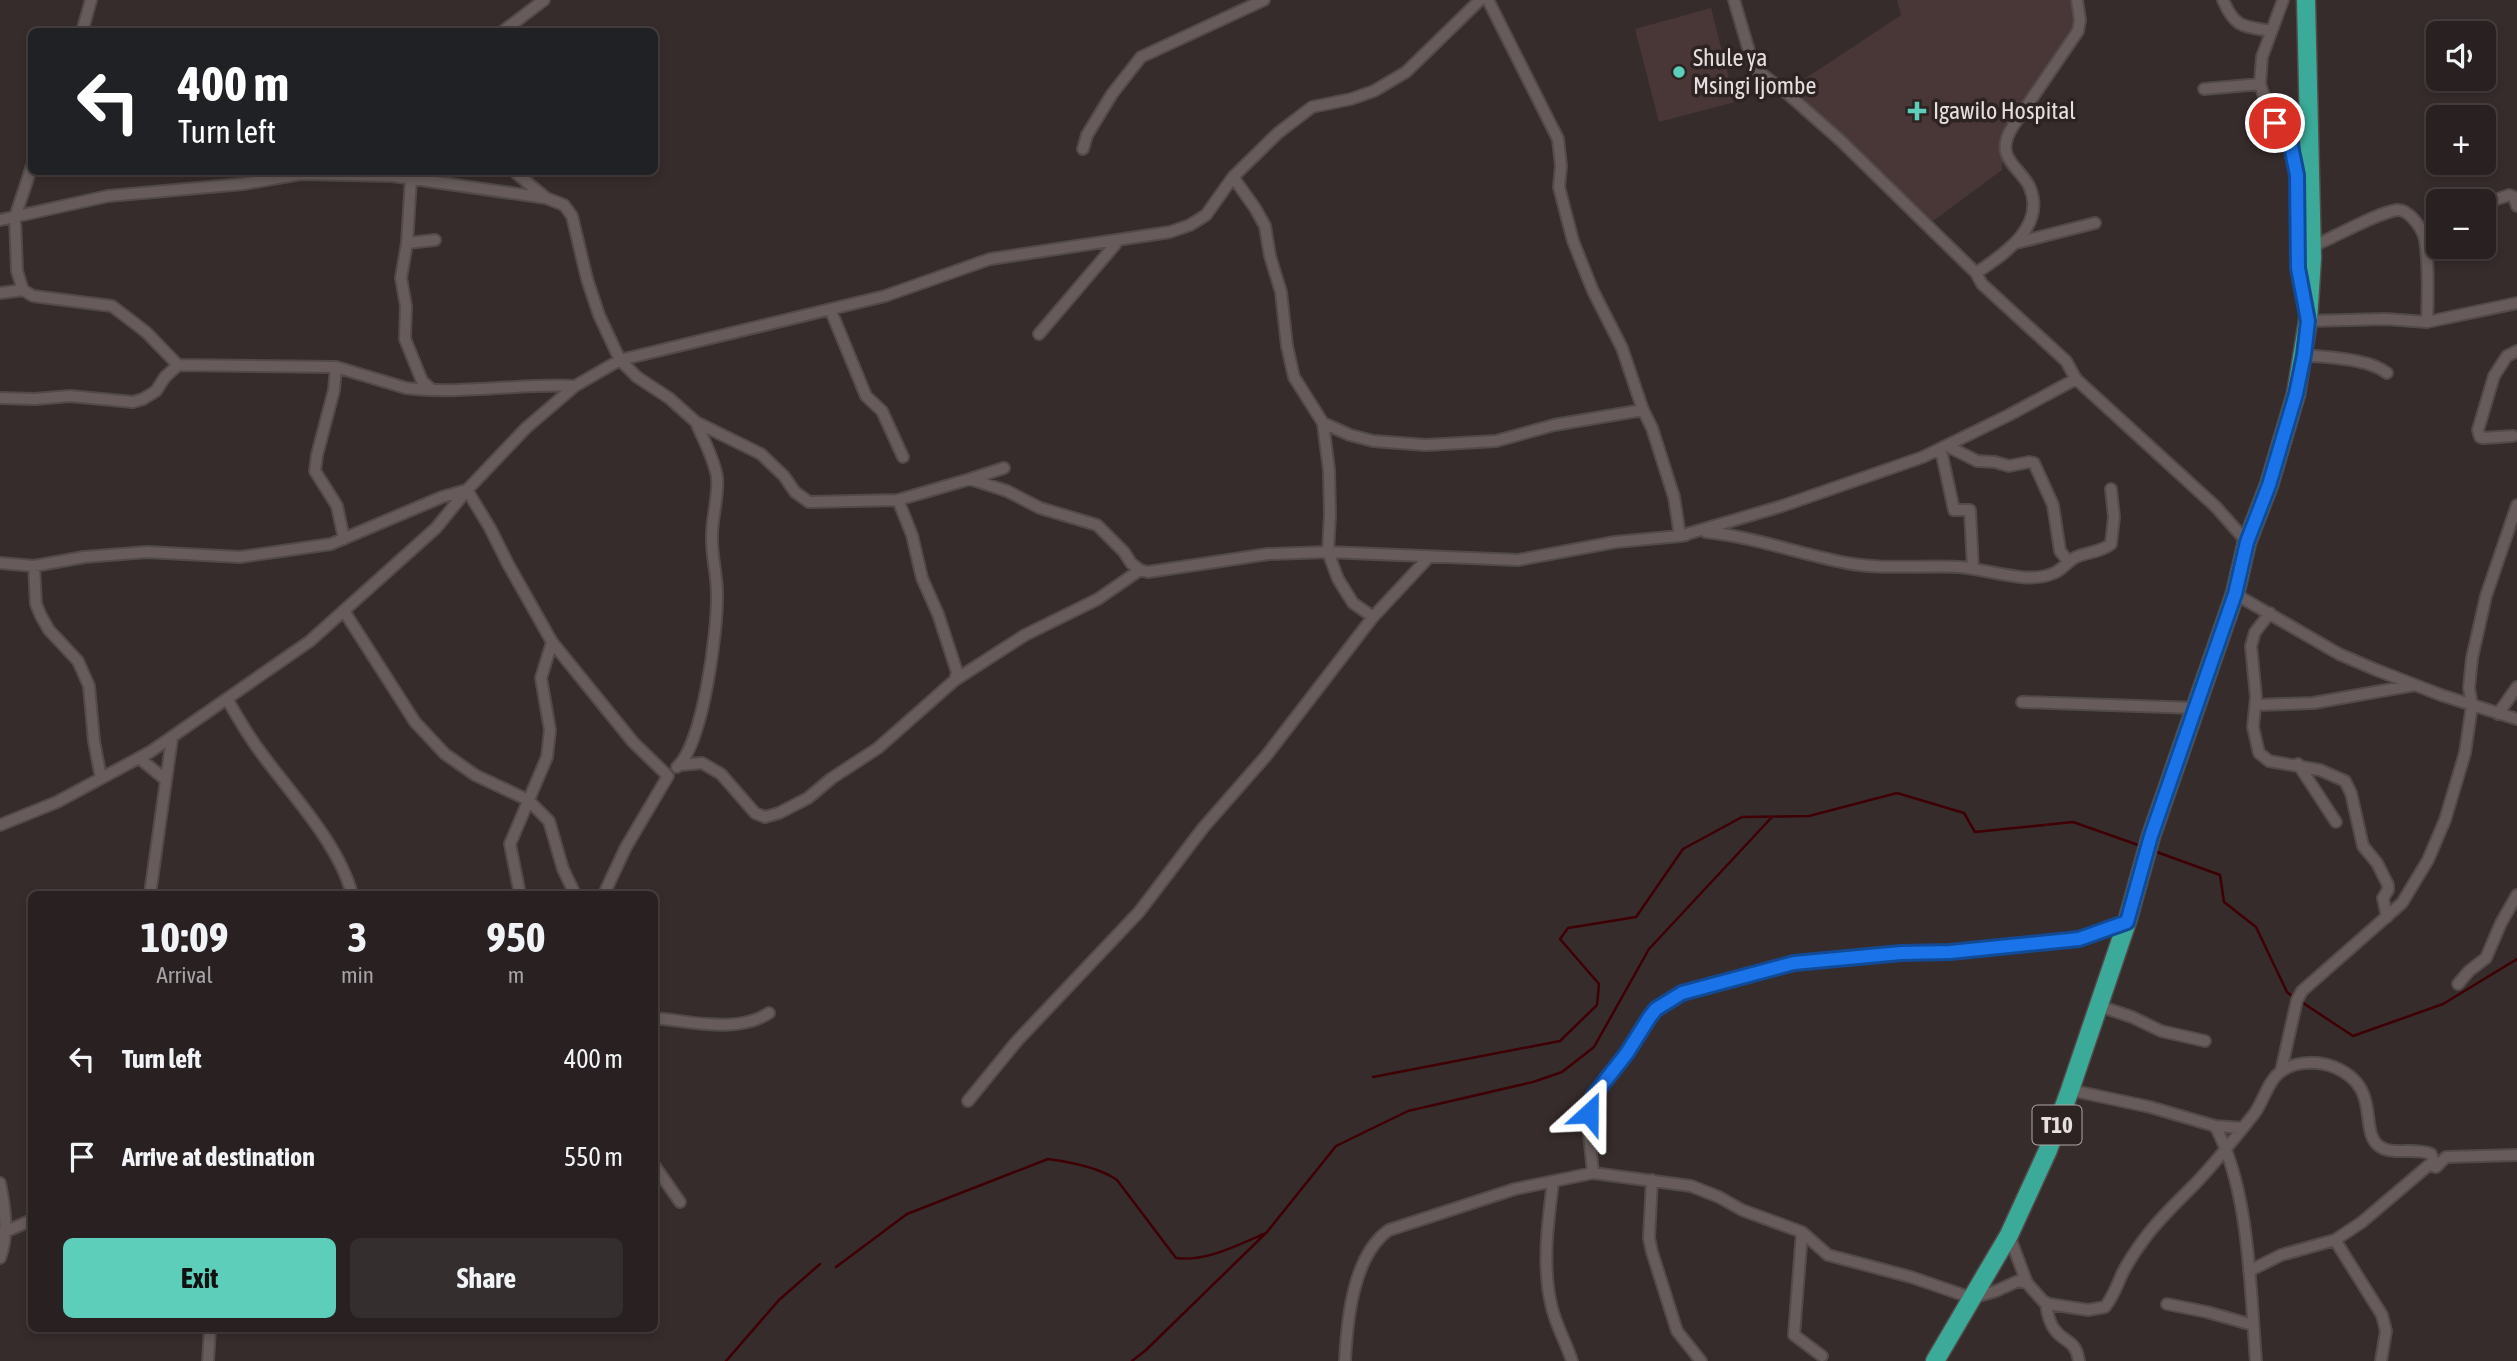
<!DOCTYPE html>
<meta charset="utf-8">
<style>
body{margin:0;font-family:"Asap Condensed",sans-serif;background:#352e2e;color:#f1f3f6;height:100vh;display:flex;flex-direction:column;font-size:26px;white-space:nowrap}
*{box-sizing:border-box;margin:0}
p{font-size:23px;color:#a5a3a5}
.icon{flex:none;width:38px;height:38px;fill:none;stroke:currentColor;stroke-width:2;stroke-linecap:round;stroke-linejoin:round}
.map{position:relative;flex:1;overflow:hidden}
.side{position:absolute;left:28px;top:891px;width:630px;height:441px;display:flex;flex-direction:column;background:#292121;border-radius:10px;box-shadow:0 4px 10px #0003,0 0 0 2px #453e3f}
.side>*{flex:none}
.guide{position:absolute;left:28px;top:28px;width:630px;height:147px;border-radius:10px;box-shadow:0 4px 10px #0003,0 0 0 2px #453e3f;background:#202124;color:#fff;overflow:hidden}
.tools{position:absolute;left:2426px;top:21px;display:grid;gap:14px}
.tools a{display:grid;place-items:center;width:70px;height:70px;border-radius:10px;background:#292121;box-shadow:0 4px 10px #0003,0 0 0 2px #453e3f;font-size:35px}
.pin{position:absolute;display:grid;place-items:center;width:60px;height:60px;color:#fff;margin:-30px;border:4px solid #fff;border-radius:50%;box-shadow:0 2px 7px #0007}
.me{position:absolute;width:77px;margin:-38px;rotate:24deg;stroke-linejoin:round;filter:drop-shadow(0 0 5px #0008)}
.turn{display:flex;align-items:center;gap:24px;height:147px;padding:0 35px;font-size:32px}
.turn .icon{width:91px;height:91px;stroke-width:2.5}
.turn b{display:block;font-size:49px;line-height:60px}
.eta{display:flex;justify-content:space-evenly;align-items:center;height:119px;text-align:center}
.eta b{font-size:42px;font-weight:700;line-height:49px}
.cta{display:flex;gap:14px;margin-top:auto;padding:14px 35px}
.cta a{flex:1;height:80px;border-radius:10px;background:#5cceba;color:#111;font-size:28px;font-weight:700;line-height:80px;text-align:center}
.cta a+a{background:#352e2e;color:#f1f3f6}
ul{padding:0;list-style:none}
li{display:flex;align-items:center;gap:21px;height:98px;padding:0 35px}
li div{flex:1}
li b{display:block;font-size:26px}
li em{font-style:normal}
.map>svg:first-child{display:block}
</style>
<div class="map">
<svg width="2517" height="1361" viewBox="0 0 2517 1361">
<rect width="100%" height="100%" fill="#372c2c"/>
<path fill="#483736" d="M1897,0H2072L2077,32L2005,136L2002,170L1933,221L1797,97L1800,82L1901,15Z
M1711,8L1735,102L1659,122L1635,29Z"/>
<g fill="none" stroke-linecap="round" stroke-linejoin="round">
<path stroke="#3e0005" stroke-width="2.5" d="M2154,851L2220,875L2224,902L2256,927L2287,992L2294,998
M2300,1001L2353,1036L2443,1004L2517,959
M1373,1077L1560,1041L1597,1005L1599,984L1560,939L1568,928L1636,917L1683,849L1742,817L1809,816L1897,793L1964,813L1975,832L2073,822L2141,846
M836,1267L907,1214L1048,1159C1070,1162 1099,1167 1117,1180L1176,1258C1206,1262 1237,1245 1264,1234
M726,1361L779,1300L820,1264
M1132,1361L1146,1350L1267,1232L1336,1146L1408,1111L1533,1082L1562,1072L1594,1047L1649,949L1772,817"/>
<g stroke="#524a49" stroke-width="14">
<path id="minor" d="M1488,0L1558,139L1561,166L1559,187L1573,241L1593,291L1622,348L1643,410L1652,428L1674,497L1680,536L1686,535
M1734,0L1752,61L1758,71L1789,95L1840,140L1976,273L1982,284L2066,361L2076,379L2216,507L2247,542
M2223,0C2235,28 2243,26 2271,31
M2283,0L2262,57L2260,84L2269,112L2293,151L2298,190V268L2304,299
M82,32L91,0
M502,32L544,0
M2204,89L2260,84
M1083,149L1087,135L1112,94L1141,57L1264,0
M32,166L15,217L17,271L23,290L33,296L112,306L146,332L178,365L336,367L406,388C463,395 519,383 575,386
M516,173L546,198
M1233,177L1255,208L1265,226L1270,256L1281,292L1287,346L1294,377L1323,423L1350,435L1373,441L1426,445L1496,441L1554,425L1643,410
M411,178L407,243L401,278L406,306L405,339L422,381L431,389
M2483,204L2509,195L2514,197L2517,206
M0,220L108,196L243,184L301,174L393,176L546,198L564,205L572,216L587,279L599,315L620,360L637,377L669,398L696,422L761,454L784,476L795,492L809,502L898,500L970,479L1007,491L1040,508L1097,525L1124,552L1131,563L1140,570L1148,572L1268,554L1328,552L1518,560L1615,542L1680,536L1782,506L1923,457L2009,415L2076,379
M2425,240L2438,233
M407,243L435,240
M2016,243L2095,223
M2311,247C2333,238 2376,213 2397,210C2409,209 2423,229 2425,240C2429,266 2428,296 2427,322
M1976,273C2003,255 2046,227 2030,188C2025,175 2009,165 2006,152C2004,142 2008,134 2013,126L2078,31L2080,20L2077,0
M0,293L23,290
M831,311L866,396L882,411L903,457
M2307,315L2308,321L2386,319L2427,322L2517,303
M1039,334L1119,240
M2304,355C2329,358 2368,358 2387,373
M336,367L334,390L317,455L315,471L337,506L344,539
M0,398L35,399L70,396L133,402L143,399L156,391L165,377L178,365
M1323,423L1329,470L1330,515L1328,552L1338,579L1353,603L1373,617
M2513,436L2483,438L2480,437L2478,430L2494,376L2507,356L2517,351
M1947,446L1977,461L1995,462L2009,466L2029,462L2034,463L2053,505L2060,551L2069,562
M1936,451L1942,455L1954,510H1970L1973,569
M970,479L1004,468
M1706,532C1755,537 1799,554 1847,563C1884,570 1922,565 1959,567C1987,569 2028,585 2054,573C2063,569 2068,561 2076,557C2088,552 2101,552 2111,544L2114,517L2111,489
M0,563L34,566L84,557L147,552L240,557L331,544L442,497L467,490L490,528L508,564L552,642L633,742L668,776L626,847L604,894
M34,566L36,604L41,616L49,630L78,661L89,686L94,741L101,778
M2235,594L2339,654L2374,669L2441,695L2517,719
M344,611L415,722L445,754L475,775L528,800L549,821L563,869L575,894
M2270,613L2255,632L2251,646L2256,697L2253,727L2259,753L2269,761L2320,770L2345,781L2351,793L2363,846L2377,863L2388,885V890L2383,898L2387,917
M955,680L1025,635L1098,599L1140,570
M227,699C237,716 247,734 259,750C290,793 338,842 352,894
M2022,702L2195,708
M2256,705L2313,703L2415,685
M2498,714L2517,687
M139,758L166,780
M2298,764L2336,822
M680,765L702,763L721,774L755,813L765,817L779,813L808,798L832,778L878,748L955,680L957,672L938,614L922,578L912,535L898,500
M677,767C703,745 718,629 717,593C717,574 711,555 712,535C712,516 719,495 717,477C714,458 703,439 696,422
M0,825L57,802L150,752L310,641L436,528L467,490L526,428L575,386L620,360L885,296L990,259L1170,232L1190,225L1206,215L1233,177L1278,133L1312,107L1351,99L1374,91L1406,72L1480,0
M150,894L172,738
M520,894L510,844L547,757L550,730L541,678L552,642
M2458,984L2469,971L2486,958L2501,923L2517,895
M2099,1006L2132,1017L2161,1031L2205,1041
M654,1018C690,1021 737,1034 769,1013
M2281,1071L2297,1000L2302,991L2402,903L2428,860L2445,820L2465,753L2472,705L2469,688L2472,658L2486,596L2517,505
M2070,1090L2150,1107L2215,1126L2242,1128
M968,1101L1017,1041L1139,912L1203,828L1266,756L1373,617L1429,557
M2215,1126C2250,1190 2250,1289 2256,1361
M654,1165L680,1202
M1593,1173L1588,1123L1594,1095L1627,1053L1656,1009L1682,994L1794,963L1901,953L1950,952L2079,939L2127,922
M1652,1180L1649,1238L1652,1252L1677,1331L1701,1361
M1553,1182C1548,1221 1542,1265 1551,1304C1555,1324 1566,1342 1572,1361
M0,1183C5,1208 9,1234 0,1258
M1802,1232L1794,1335L1822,1356
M0,1234L32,1220
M2009,1235L2027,1283L2043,1301L2049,1304L2088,1310L2105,1307C2113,1297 2117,1286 2122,1274C2129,1260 2138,1247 2148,1234C2162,1216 2179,1200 2195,1184C2216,1162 2235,1138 2254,1114C2264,1101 2268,1079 2283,1070C2297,1061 2319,1061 2334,1067C2383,1087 2358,1130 2379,1146C2392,1156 2415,1147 2431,1154L2436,1167
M2335,1240L2382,1315L2386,1331L2381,1361
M2249,1271L2281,1255L2335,1240L2362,1222L2429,1165L2436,1167L2446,1157L2517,1155
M2046,1303C2047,1312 2049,1323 2055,1330C2065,1344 2075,1338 2079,1361
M2167,1304L2207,1312L2253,1325
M208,1361L210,1328
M1345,1361C1347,1320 1353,1255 1389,1230L1515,1189L1593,1173L1691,1186L1719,1197L1742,1210L1802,1232L1828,1255L1911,1277L1972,1298L1996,1291L2018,1281L2027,1283"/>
</g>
<g stroke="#524a49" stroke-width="21">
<path id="trunk" d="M1935,1361L2009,1235L2048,1150L2070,1090L2127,922L2151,836L2235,594L2247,542L2269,485L2296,394L2308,321L2312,258L2306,0"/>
</g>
<use href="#minor" stroke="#675b5b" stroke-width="10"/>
<use href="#trunk" stroke="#3baa98" stroke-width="18"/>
</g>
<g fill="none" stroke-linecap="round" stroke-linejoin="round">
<g stroke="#114b97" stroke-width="18">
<path id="route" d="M1589,1113L1594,1095L1627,1053L1649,1018L1656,1009L1682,993L1794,963L1901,953L1950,952L2079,939L2127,922L2151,836L2235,594L2247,542L2269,485L2296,394L2304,355L2308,321L2298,268L2297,175L2291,146L2275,123"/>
</g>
<use href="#route" stroke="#1a73e8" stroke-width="12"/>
</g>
<g fill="#5cceba" stroke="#2c2322" stroke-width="2.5">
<circle cx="1679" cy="72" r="7"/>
<path d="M1913.5 100.5h7v7h7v7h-7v7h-7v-7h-7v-7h7z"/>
</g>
<g text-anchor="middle" stroke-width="7" stroke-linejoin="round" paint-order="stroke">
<rect fill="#2c2322" stroke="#aea7a6" stroke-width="2" x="2032.5" y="1105.5" width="49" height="39" rx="5"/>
<g font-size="23" font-weight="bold" fill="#e6dfdf">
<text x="2057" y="1133">T10</text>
</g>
<g font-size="24" fill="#e6dfdf" stroke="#2c2322" text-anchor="start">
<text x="1693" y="66">Shule ya<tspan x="1693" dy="28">Msingi Ijombe</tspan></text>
<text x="1933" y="119">Igawilo Hospital</text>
</g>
</g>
</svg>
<div class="tools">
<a><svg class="icon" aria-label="sound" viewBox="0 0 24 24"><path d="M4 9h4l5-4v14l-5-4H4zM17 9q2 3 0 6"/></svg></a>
<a>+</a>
<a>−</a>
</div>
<div class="pin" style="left:2275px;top:123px;background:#d93025"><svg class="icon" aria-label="arrive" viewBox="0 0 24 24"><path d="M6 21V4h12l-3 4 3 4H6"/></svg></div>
<svg class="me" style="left:1589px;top:1113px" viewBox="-20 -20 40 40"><path d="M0-17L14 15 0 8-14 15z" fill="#1a73e8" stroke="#fff" stroke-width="4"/></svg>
<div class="guide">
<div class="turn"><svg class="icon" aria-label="left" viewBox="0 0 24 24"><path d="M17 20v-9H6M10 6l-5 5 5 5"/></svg><div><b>400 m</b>Turn left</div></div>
</div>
<section class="side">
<div class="eta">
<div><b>10:09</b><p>Arrival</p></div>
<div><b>3</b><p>min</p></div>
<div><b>950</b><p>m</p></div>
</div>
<ul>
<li><svg class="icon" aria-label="left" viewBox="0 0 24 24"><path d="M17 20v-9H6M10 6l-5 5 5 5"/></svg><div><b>Turn left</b></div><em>400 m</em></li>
<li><svg class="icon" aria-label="arrive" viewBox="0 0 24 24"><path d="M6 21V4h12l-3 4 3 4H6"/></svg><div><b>Arrive at destination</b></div><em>550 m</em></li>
</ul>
<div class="cta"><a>Exit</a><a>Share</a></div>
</section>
</div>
